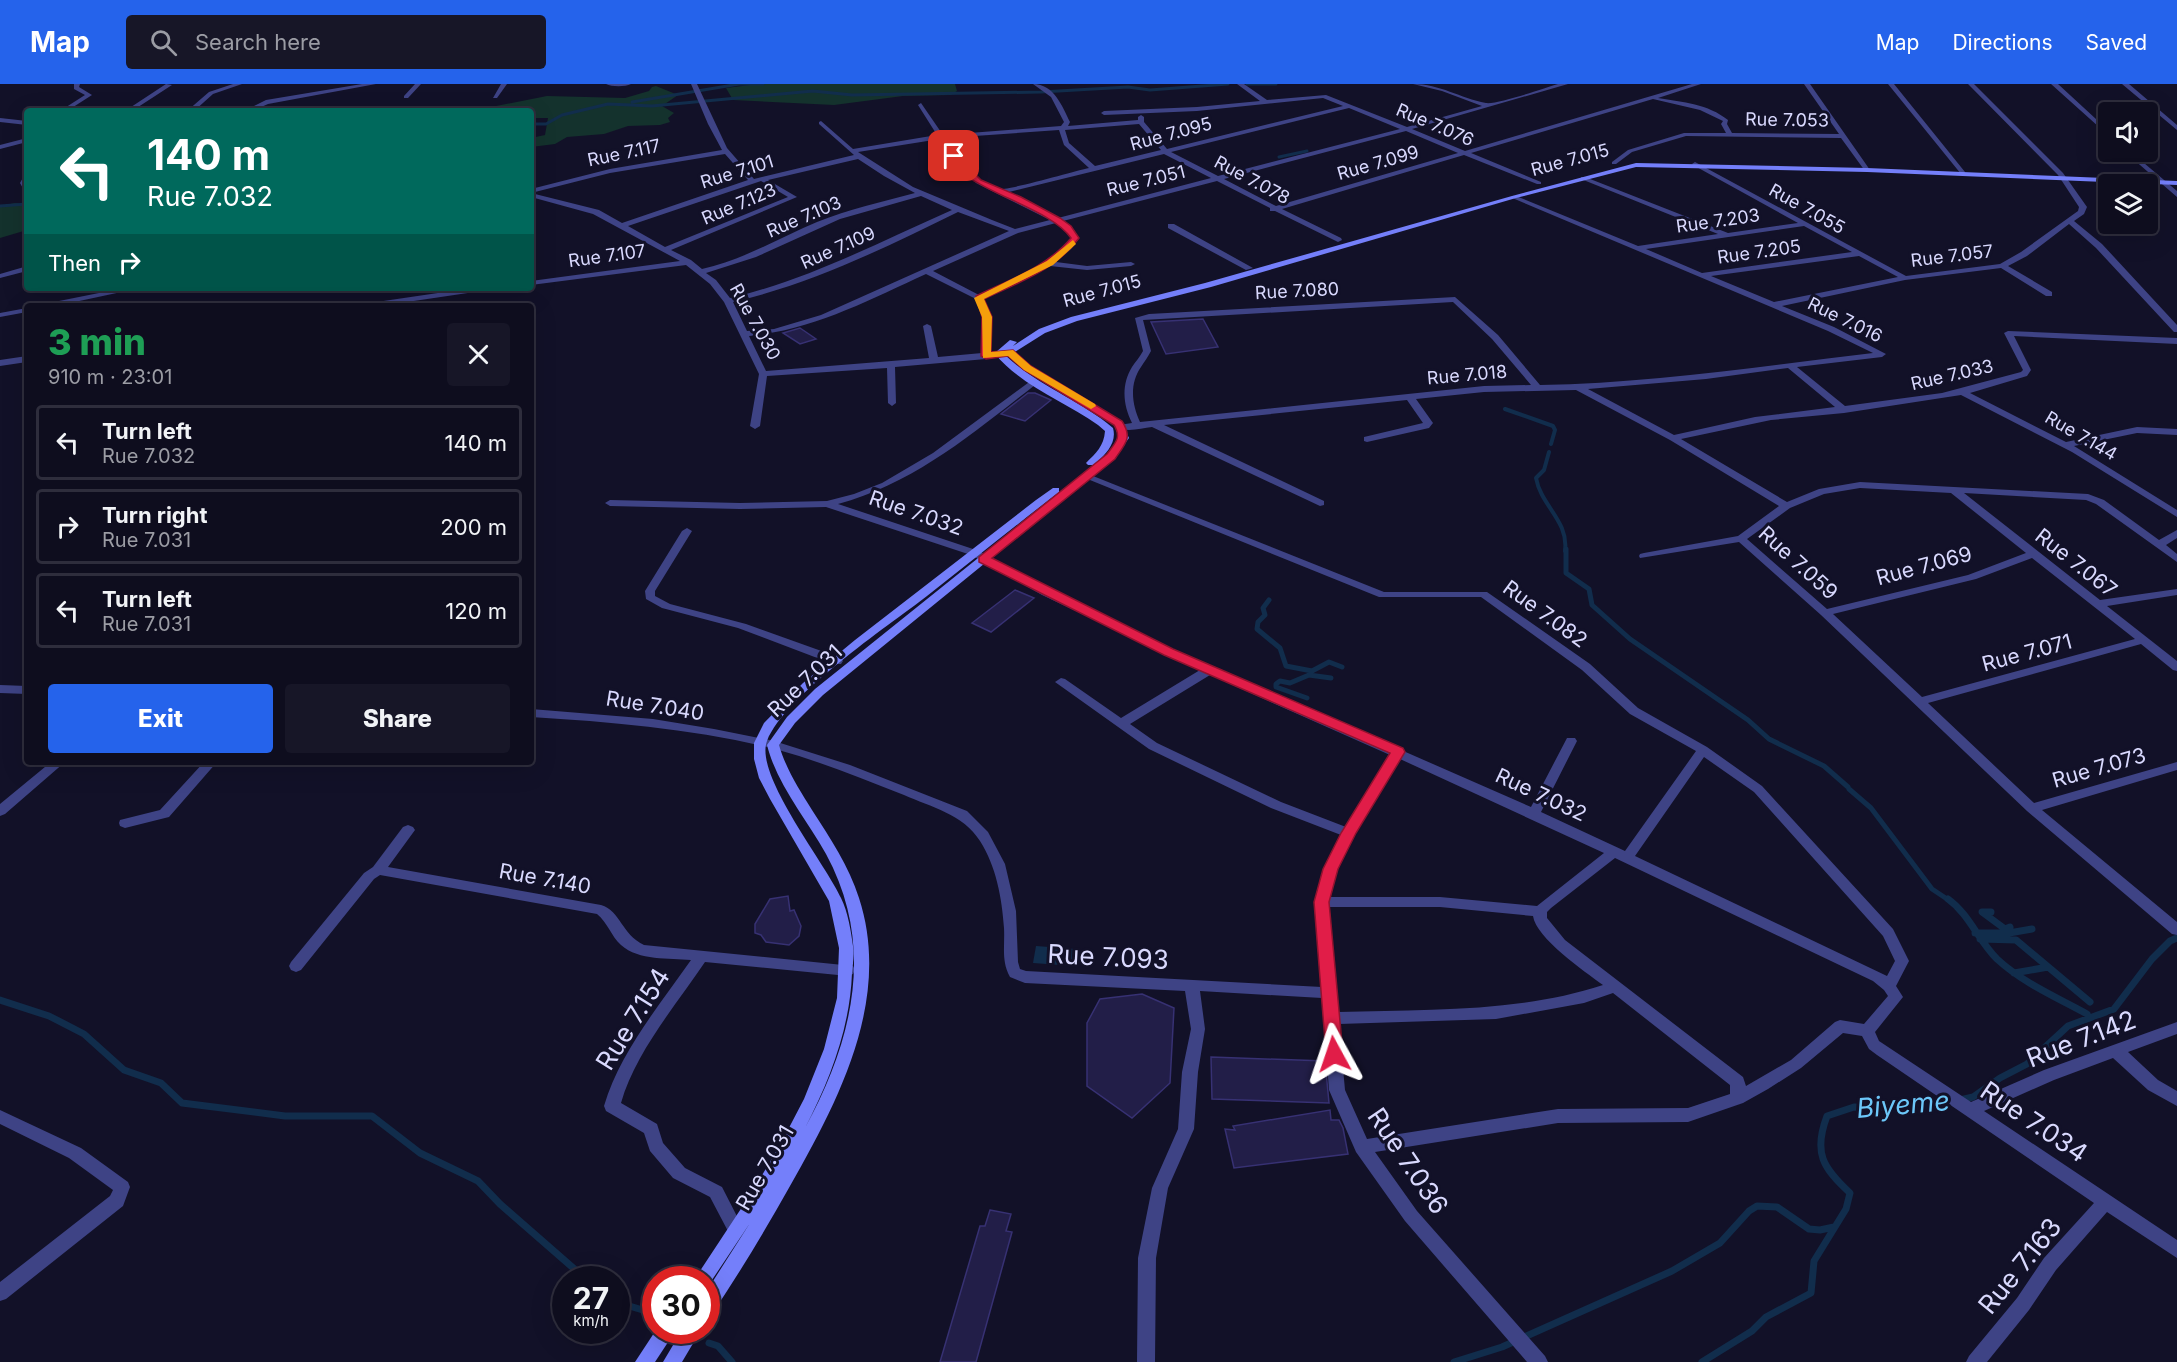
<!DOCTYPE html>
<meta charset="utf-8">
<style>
body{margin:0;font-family:Inter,sans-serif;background:#171627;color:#f1f3f6;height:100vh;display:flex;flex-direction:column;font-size:22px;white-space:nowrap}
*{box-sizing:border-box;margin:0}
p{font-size:20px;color:#9b9ca4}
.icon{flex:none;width:33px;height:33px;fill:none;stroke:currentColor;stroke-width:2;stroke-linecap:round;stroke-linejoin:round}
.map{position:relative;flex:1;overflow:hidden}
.details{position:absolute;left:24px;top:219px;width:510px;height:462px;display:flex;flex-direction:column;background:#0e0d1e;border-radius:6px;box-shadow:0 6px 24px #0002,0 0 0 2px #2e2d3c}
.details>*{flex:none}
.hud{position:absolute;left:24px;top:24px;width:510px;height:183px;border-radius:6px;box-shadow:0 6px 24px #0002,0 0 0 2px #2e2d3c;background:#00695c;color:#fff;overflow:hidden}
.tools{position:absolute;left:2098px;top:18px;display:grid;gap:12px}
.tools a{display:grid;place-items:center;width:60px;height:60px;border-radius:6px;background:#0e0d1e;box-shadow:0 6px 24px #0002,0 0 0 2px #2e2d3c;font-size:30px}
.speed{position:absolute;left:552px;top:1182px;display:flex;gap:12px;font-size:30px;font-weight:700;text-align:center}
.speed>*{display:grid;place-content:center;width:78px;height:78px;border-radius:50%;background:#0e0d1e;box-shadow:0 6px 24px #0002,0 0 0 2px #2e2d3c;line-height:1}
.speed small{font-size:15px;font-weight:400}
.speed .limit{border:9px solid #d22;background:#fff;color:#111}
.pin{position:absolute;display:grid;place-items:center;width:51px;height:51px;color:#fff;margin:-26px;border-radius:12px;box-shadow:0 3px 9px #0006}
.me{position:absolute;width:66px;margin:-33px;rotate:355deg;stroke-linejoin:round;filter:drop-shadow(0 0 4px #0008)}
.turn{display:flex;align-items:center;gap:21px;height:126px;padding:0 24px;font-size:27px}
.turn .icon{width:78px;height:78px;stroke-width:2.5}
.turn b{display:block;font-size:42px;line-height:51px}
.then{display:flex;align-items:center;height:57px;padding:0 24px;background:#0003;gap:12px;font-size:22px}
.round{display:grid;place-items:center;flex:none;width:63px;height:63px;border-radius:6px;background:#171627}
.overview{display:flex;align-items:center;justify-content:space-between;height:102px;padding:0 24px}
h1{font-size:36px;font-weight:800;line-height:45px;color:#1e9e55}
.action{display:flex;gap:12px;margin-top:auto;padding:12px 24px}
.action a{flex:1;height:69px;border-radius:6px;background:#2563eb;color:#fff;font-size:24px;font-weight:800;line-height:69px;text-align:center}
.action a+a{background:#171627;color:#f1f3f6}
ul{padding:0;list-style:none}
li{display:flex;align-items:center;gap:18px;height:75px;margin:0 12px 9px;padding:0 12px;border:3px solid #2e2d3c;border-radius:6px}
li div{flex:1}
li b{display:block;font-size:22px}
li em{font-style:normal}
header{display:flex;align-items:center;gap:36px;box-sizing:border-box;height:84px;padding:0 30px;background:#2563eb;color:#fff}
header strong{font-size:28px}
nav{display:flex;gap:33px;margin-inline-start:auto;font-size:21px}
.search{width:420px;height:54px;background:#171627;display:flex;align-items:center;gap:15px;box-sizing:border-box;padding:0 21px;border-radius:6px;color:#9b9ca4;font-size:22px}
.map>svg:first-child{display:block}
</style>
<header>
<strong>Map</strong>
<div class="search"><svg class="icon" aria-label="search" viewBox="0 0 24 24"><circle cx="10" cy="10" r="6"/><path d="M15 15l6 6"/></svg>Search here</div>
<nav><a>Map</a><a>Directions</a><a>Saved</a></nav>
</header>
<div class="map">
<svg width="2177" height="1278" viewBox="0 0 2177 1278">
<rect width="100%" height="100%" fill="#121128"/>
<path fill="#14322d" d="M758,0H955L957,7L951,11L903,12L834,21L733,16L726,4Z
M656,2L678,11L662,22L674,29L668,34L670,38L660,41L628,42L604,50L567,53L555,60L531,63V54L545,51L548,34H531V27H494L496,22L547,12L625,14L649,7L652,3Z
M15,119L27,120L25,129L27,146L0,154V122Z"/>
<path fill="#112d4c" d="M1036,862L1076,865L1074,882L1033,879Z"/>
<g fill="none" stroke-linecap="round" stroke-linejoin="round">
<path stroke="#112d4c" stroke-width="3" d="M1247,0H1276
M632,18L739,0H763
M531,40H546L562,31L608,20L652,22L813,7L852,11L1041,8L1128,3L1150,6L1228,0
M1279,73L1307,67
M0,122L27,120"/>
<path stroke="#112d4c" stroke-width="4" d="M1505,325L1553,342L1555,346L1551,360
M1549,368L1544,386L1536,394C1541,422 1569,437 1565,467"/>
<path stroke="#112d4c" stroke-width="5" d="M1566,465V489L1589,505L1592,521L1630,555L1748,636L1769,655L1824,682L1848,703
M1269,516L1263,524L1265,531L1258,538L1257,545L1280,564L1286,582L1312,587L1329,578L1342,583
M1307,614L1276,603V600L1280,597L1290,599L1309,591L1331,594
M1849,705L1871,724L1932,805L1950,817"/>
<path stroke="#112d4c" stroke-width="7" d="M1948,815C1969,830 1978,856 1997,875C2023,899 2056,913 2087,930
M1991,828H1982L2005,845L2010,843
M1975,849H2009L2032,845
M1980,855L2016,856L2090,918
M2014,889L2048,883
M0,916L49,932L84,950L124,986L161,999L182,1019L285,1032H372L420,1069L478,1097L500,1120L587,1196
M1960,1016L1973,1013L2000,994L2027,980L2068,942L2114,925L2152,875L2170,857L2177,854
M616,1218L646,1227
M709,1259L718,1262L732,1278
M1454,1278L1502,1263L1672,1187L1720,1159L1749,1127L1757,1122L1777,1123L1809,1145L1820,1146L1834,1143
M1702,1278L1752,1247L1766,1233L1811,1209L1814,1177L1846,1125L1850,1109C1823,1084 1813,1069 1827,1032L1854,1023L1910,1024L1951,1018"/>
</g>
<path fill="#221e48" stroke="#373173" stroke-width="1.5" d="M1203,235L1218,263L1166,270L1151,238Z
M800,244L816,255L800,260L783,249Z
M1028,309H1035L1051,316L1025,337L1001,330Z
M1015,506L1034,514L991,548L972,539Z
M788,812L790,827L794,826L801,842L799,852L789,861L766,858L761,851L755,849V840L770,815Z
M1142,910L1174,924L1170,999L1132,1034L1087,1002V939L1100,915Z
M1211,973L1325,977L1329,1019L1212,1015Z
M1330,1026L1331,1036H1339L1343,1044L1348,1070L1234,1084L1225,1045L1235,1046L1233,1042Z
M990,1126L1011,1130L1006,1147L1012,1148L976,1278H940L980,1142H985Z"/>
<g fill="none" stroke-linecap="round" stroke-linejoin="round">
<path fill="#3e4385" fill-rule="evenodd" d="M74,0H80L79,3L92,11L67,27H60L85,11L74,5Z
M166,0L172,1L132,27H125Z
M233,0H242L213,10L194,27H187L209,8Z
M362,0H376L268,20L252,27H244L266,16Z
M415,0H421L408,14H404V12Z
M501,0H507L497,14H493Z
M606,0H631C625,3 612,3 606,0Z
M691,0H697L727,64L754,95L854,71L819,40V38L821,37L853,65L937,51L918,21L921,19L943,51L1061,42L1064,38L1051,13L1033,0C1054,0 1062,22 1070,38L1068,42L1138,36V33L1141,31L1144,33V38L1167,65L1343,22L1323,14L1197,27L1104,31L1101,29L1104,27L1197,23L1260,17L1237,0H1244L1267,16L1326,11L1407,43L1482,22L1442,7L1413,0C1440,0 1460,14 1486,19C1496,21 1545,4 1558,0H1568L1412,45L1465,67L1692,0H1701L1658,14C1683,18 1708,20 1728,36L1727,40L1732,49L1839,50L1804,0H1810L1870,86L1865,87L1841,54L1686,52L1632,68L1616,80H1612V78L1628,66L1684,49H1726L1721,40L1723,37L1700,26L1653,15L1471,69L1541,98V100H1537L1464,71L1282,125L1341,154L1342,156L1338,158L1275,127H1270V124L1217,97L1063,137L1071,142L1079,154L1071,165L1056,178L1087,182L1131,178L1135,180L1131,182L1087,186L1050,182L983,215L991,233L990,268L1010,265L1014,268L1013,270L986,275L895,283L896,319L892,322L888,319L887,284L767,292L760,342L755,345L750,342L759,290L724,218L710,200L686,181L531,201V197L680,177L593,130L531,113V105L610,85L722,66L708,40ZM1349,24L1400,45L1218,92L1171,68ZM1139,40L1161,66L1095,82L1069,59L1065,46ZM1059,46L1064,61L1089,84C1075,87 1007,107 998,105C975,100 958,73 946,54ZM1406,47L1458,69L1276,122L1224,95ZM940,55L952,73L976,99L1050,136L1015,145L992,136L913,103L858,68ZM725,70L748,96L622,139L599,126L531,109L610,89ZM1164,70L1211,94L1058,134L1005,109ZM858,75L884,92L915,109C882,118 849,125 817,138C779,154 743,176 702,185L691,176L671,166L797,113L768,96ZM761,97L788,113L665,163L628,142ZM921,112L952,126C879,158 808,196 730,214L716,196L706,189L756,173L840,135ZM958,128L1009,147L821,231L774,245L747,247L733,218C811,200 885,164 958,128ZM1056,139L1065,146L1071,154C1052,185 1011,196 979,211L933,187L1018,149ZM926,190L976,215L983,233L982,269L938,273L931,242L927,240L923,242L929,274L766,287L749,252C813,246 869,216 926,190Z
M1888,0H1894L1965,88V90H1961Z
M1968,0H1974L2063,89L2087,123L2084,130L2074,137L2102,160L2177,241V248H2174L2096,164L2069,140L2027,172L2008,182L2052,208V212H2046L2001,184L1905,196L1782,222L1834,243L1886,270L1882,273L1797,283L1845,322L1942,309L2021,288L2023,286L2004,249L2008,247L2177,254V260L2014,252L2031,286L2027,292L1970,309L2066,358L2137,343L2177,345V351L2137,349L2074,362L2177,426V433L2072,368L1961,311L1844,329L1771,336L1681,355L1787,418L1819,405L1860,398L2088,410L2104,416L2159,456L2177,446V454L2166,461L2177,470V478L2096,420L2086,416L1964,409L2100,516L2177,505V511L2107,522L2177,577V587L2173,586L2141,560L1928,619L2034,719L2177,678V686L2042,726L2177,838V851L2172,850L2027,727L1821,531L1739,458L1640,474L1639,472L1640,470L1644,469L1738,452L1779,422L1670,356L1576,306L1484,308L1416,315L1433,339L1429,344L1367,358L1364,357V353L1423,339L1407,316L1164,341L1324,417V421L1320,422L1152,343C1141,344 1127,349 1117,343L1119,341L1132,339C1123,321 1121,301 1132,283C1135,278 1140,273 1143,267L1135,234L1149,230L1455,213L1498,251L1540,301C1651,299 1762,282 1873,269L1828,247L1510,113L1516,112L1638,162L1718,150L1581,95V93H1585L1728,149L1798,139L1693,81L1692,80L1695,78L1906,192L2000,180L2021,168L2078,127L2079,123L2058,91ZM1804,142L1852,168L1702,189L1646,165ZM1859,172L1898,193L1774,218L1711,192ZM1453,218L1492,255L1531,301L1484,302L1140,338C1132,321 1129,300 1141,283C1144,278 1148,273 1151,267L1143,236ZM1788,284L1835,323L1755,333L1674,351L1588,305L1706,295ZM1860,404L1951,409L2026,469L1968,491L1827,525L1747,455L1790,424L1824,410ZM2032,474L2135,555L1922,613L1833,530L1976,495Z
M2051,0H2058L2109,47V52Z
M2122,0H2129L2177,41V46Z
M0,34L27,37V41L0,38Z
M27,54V58L0,65V61Z
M2125,68H2131L2177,107V113Z
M27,89V109L25,108L20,99L25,90Z
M1168,140H1174L1253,184L1246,186L1168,144Z
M24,183H27V187L0,194V190Z
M124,204H140L56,222H40L44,220Z
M472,204H492L488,206L380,222H359L363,220Z
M27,224V228L0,233V229Z
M27,272V278L0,282V276Z
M1032,296L1035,297V301C973,349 915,399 838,420L979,467L1050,507L1173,566L1531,723L1567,654H1575L1577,657L1541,728L1625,767L1696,667L1630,630L1582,586L1481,513H1379L1080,392L1082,390H1088L1384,508H1487L1590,580L1638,624L1707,663L1762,702L1893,845L1909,877L1896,902L1903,913L1875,948L1879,957L1971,1018L2044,986L2177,938V950L2128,968L2158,996L2177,1007V1022L2148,1006L2113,974L2054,996L1984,1027L2177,1156V1174L2107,1128L2056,1186L2029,1226L1987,1278H1966L1969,1272L2017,1214L2044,1174L2094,1119L1877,971L1869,965L1862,952L1843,949L1801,984L1768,1005L1743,1019L1688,1038L1558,1039L1375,1068L1417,1127L1545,1272L1548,1278H1527L1405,1137L1356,1068L1329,1006L1322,914L1200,907L1205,945L1198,988L1194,1045L1168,1104L1156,1174L1155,1278H1137L1138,1174L1152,1104L1178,1045L1182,988L1191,945L1185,907L1025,899L1010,893C1001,877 1005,862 1004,844C1002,814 996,782 980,757C963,730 931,723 904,711C861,694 819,677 775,665C695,645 613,638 531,633V625L653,635L714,645L774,657L850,681L967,727L988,748L1005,780L1016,827L1018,878L1020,885L1026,887L1322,903L1315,818L1324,785L1341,751L1271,724L1149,665L1055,598L1061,594L1065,595L1121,634L1200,586L1042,511L971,471L826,423L740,425L610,422L605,419L610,416L740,419L827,417L854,410L882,399L933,369ZM1210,591L1390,671L1346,743L1281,718L1157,659L1130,640ZM1704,673L1754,708L1883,852L1895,877L1887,892L1635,772ZM1400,675L1604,769L1537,822L1440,813H1330L1338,785L1355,750ZM1615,774L1873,897L1884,906L1888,912L1864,940L1840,936L1835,938L1791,976L1746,1002L1743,993L1565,856L1547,834V828L1551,824ZM1329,823H1440L1533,832C1536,854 1584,887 1603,901C1518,929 1426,925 1338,928ZM1613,909L1730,1001V1010L1688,1024L1558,1025L1367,1055L1345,1006L1339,940L1496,935L1584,919Z
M687,444L692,447L655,507V512L670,520L746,540L841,574L843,577L841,580H833L738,544L662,524L646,515L645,507L682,447Z
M0,601L27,602V610L0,609Z
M51,678H65L5,730L0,732V720Z
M204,678H217L169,733L125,744L120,742L119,739L120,736L160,726Z
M408,741L413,743L415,746L388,783L601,821C621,827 621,850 644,861L853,882L855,886L853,890L848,892L705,878C676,921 635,969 621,1019L657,1040L663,1059L685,1084L722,1103L744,1146L742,1151L736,1154L730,1151L710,1113L673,1094L650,1067L644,1049L606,1027L604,1022C620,968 659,922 691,876C669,874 639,877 621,861C611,852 608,839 597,830L380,791L374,795L301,886L296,888L291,886L289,882L291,878L364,789L373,783L403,743Z
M0,1026L81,1064L128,1098L130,1103L123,1122L6,1215L0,1217V1198L110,1112L113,1106L69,1074L0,1040Z"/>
<path fill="#747ffa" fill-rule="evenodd" d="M1636,79L1867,84L2177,97V101L1867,88L1636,83L1516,114L1211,203L1077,237L1045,249L1015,268L1031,282L1121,337L1129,354L1114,374L823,611L795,639L779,661C786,685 799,705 812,726C830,754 849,782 859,814C892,915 839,1016 790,1102C766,1145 740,1188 712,1230L706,1232V1208L750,1139L708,1202H706V1196H694L752,1108L780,1061L804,1015L824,965L837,914L839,864L829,817L770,715L759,694L754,675V659L764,639L803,599L855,556L1036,416L1053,404H1059V408C1015,442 972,477 927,512C887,543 785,611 767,657C754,691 826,780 841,814C848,828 851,847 853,862C854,871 853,881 852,889C850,944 830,996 805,1044C853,956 876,862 826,770C806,734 777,701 767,661L787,633L815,605L1094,381H1088L1086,379C1096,369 1104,362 1105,347L1098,341C1064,317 1023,303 995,270L996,268L1010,256L1017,258L1013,262L1039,245L1071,233L1205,199L1512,112ZM1006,268L1025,286L1114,340L1119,354L1108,370L1097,378C1107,369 1117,358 1113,344C1079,315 1037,302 1004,270Z
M656,1246H676L655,1278H635Z
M682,1246H701L682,1278H663Z"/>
</g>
<path fill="#e11d48" stroke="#92132f" stroke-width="1.5" d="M951,71H957L981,96L1021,113L1060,134L1071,142L1079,154C1056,186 1019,198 984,215L992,233L991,268L1013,266L1031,282L1122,337C1133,354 1125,360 1115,375L992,474L1173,565L1403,664L1405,668L1356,749L1338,785L1329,818L1343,970L1340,975H1328L1326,970L1314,818L1323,785L1341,749L1390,669L1164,571L979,478V473L1107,370C1115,359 1122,354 1114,341L1024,286L1008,272L986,275L981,272L982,233L976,212C1009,196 1047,183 1071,154C1049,121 956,104 951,71Z"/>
<path fill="#f59e0b" d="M1073,156L1076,160L1053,181L984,215L992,233L991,268L1013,266L1031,282L1095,320L1096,322L1091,325L1024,286L1008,272L983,274L982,233L974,214L1047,177Z"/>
<g text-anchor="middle" stroke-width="6" stroke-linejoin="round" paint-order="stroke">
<g font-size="18" fill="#d9d9fe" stroke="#121128">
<text transform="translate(1787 36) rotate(1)" y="6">Rue 7.053</text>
<text transform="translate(1435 41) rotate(23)" y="6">Rue 7.076</text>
<text transform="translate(1171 50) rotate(-15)" y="6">Rue 7.095</text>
<text transform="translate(624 69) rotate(-12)" y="6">Rue 7.117</text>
<text transform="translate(1570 76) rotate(-15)" y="6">Rue 7.015</text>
<text transform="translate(1378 79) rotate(-16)" y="6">Rue 7.099</text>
<text transform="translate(737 88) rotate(-17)" y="6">Rue 7.101</text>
<text transform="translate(1252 96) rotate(28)" y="6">Rue 7.078</text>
<text transform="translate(1146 97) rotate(-14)" y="6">Rue 7.051</text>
<text transform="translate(739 120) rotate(-23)" y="6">Rue 7.123</text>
<text transform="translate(1807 125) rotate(29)" y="6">Rue 7.055</text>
<text transform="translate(804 133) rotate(-23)" y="6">Rue 7.103</text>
<text transform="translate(1718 137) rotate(-8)" y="6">Rue 7.203</text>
<text transform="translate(838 164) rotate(-24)" y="6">Rue 7.109</text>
<text transform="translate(1759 168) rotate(-8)" y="6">Rue 7.205</text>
<text transform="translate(607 172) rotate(-8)" y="6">Rue 7.107</text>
<text transform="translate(1952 172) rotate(-7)" y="6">Rue 7.057</text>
<text transform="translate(1102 207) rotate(-15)" y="6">Rue 7.015</text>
<text transform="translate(1297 207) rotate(-3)" y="6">Rue 7.080</text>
<text transform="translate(1845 236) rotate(26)" y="6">Rue 7.016</text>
<text transform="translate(755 238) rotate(61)" y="6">Rue 7.030</text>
<text transform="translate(1467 291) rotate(-5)" y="6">Rue 7.018</text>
<text transform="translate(1952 291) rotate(-13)" y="6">Rue 7.033</text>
<text transform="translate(2081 352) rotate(30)" y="6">Rue 7.144</text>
</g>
<g font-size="21" fill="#d9d9fe" stroke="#121128">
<text transform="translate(916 429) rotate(19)" y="7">Rue 7.032</text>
<text transform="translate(1798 479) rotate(42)" y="7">Rue 7.059</text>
<text transform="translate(2076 479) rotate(38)" y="7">Rue 7.067</text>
<text transform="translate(1924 482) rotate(-15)" y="7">Rue 7.069</text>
<text transform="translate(1545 530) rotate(36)" y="7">Rue 7.082</text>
<text transform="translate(2027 569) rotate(-15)" y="7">Rue 7.071</text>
<text transform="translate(805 597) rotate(-44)" y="7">Rue 7.031</text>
<text transform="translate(655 622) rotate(9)" y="7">Rue 7.040</text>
<text transform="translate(2099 684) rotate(-16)" y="7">Rue 7.073</text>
<text transform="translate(1541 711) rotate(25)" y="7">Rue 7.032</text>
<text transform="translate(545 795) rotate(10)" y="7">Rue 7.140</text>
<text transform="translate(765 1084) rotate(-60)" y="7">Rue 7.031</text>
</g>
<g font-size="26" fill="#d9d9fe" stroke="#121128">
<text transform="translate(1108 873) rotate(3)" y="9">Rue 7.093</text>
<text transform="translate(633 935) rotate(-58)" y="9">Rue 7.154</text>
<text transform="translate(2081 955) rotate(-21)" y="9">Rue 7.142</text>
<text transform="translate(2034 1038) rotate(34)" y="9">Rue 7.034</text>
<text transform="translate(1408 1077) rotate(56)" y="9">Rue 7.036</text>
<text transform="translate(2020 1182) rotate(-51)" y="9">Rue 7.163</text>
</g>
<g font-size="27" font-style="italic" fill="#6cc7f9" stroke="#121128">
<text transform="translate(1903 1021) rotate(-5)" y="9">Biyeme</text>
</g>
</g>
</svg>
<div class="tools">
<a><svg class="icon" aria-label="sound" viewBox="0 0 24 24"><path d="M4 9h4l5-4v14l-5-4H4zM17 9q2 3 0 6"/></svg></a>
<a><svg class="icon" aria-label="layers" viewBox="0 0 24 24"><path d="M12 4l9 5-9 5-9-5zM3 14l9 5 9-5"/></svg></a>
</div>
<div class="speed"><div>27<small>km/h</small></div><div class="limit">30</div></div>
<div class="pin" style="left:954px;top:72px;background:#d93025"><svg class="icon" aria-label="arrive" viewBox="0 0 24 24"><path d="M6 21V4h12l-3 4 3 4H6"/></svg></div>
<svg class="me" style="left:1334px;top:970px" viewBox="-20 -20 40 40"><path d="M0-17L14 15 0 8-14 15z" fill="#e11d48" stroke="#fff" stroke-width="4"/></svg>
<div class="hud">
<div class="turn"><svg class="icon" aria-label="left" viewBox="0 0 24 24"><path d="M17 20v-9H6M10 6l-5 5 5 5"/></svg><div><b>140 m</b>Rue 7.032</div></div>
<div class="then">Then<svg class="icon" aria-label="right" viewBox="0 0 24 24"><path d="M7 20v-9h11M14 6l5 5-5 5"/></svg></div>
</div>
<section class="details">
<div class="overview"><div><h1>3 min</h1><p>910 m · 23:01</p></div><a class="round"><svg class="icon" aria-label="close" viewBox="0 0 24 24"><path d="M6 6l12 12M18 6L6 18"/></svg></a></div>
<ul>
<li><svg class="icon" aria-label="left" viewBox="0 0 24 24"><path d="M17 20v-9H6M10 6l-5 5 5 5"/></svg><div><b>Turn left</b><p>Rue 7.032</p></div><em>140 m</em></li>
<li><svg class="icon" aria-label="right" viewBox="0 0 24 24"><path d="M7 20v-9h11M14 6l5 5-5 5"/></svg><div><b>Turn right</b><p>Rue 7.031</p></div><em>200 m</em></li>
<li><svg class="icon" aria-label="left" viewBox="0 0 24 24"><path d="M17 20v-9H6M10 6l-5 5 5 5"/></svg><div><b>Turn left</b><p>Rue 7.031</p></div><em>120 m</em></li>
</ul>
<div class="action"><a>Exit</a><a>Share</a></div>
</section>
</div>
